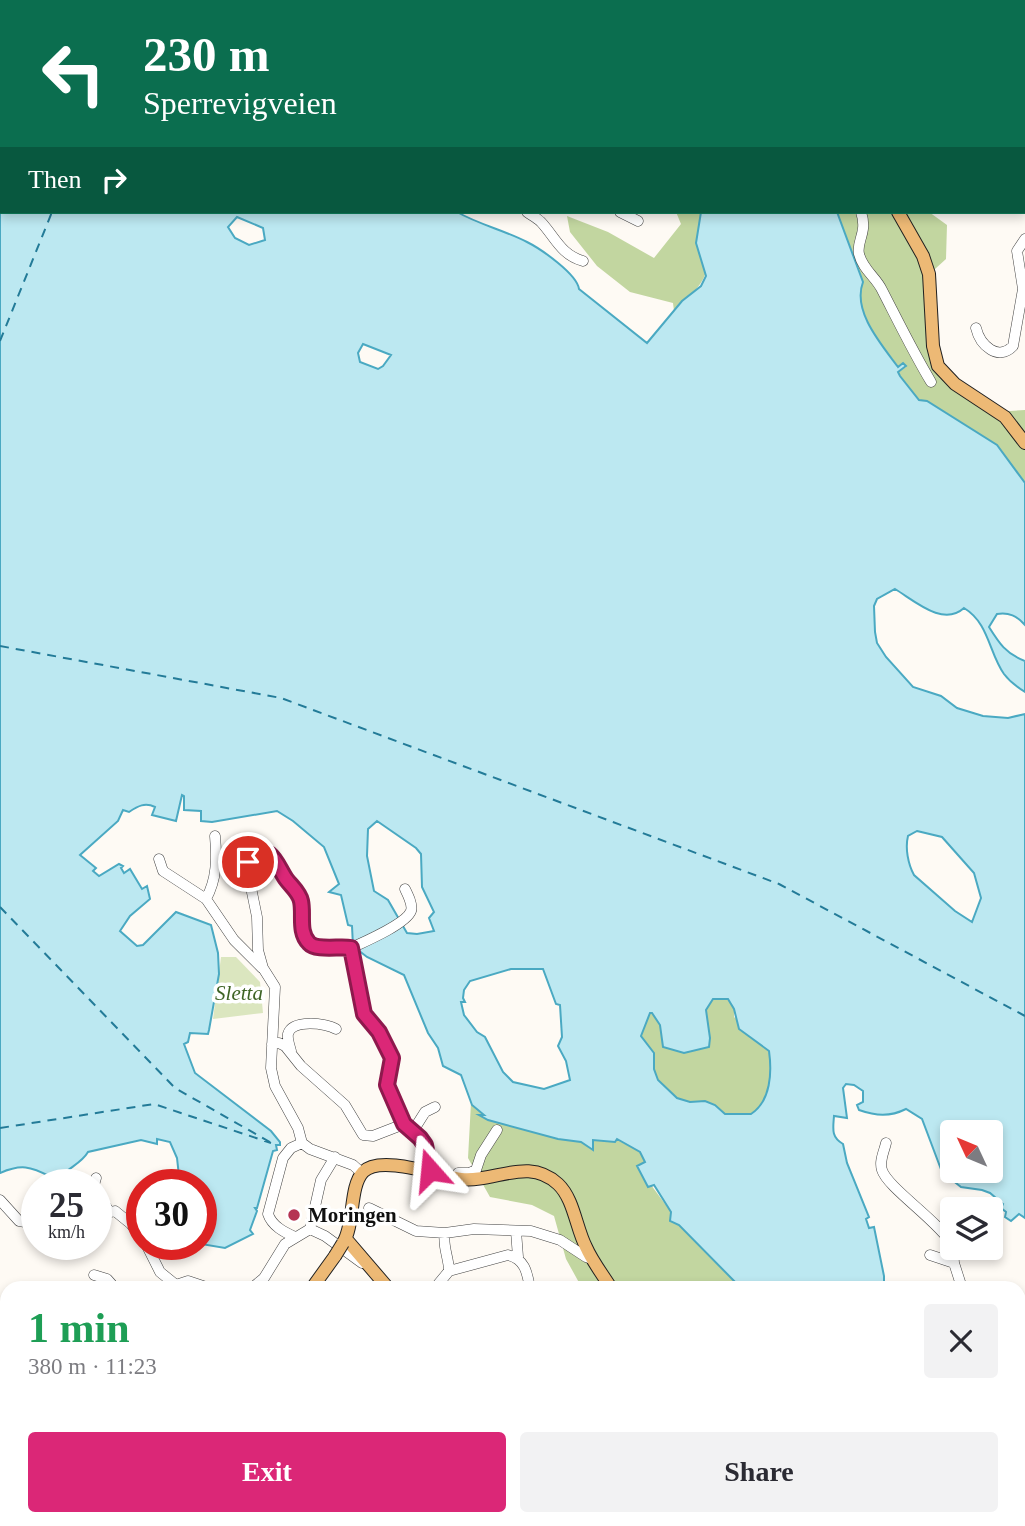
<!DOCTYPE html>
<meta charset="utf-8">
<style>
body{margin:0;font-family:"Times New Roman",serif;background:#f2f2f3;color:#2b2b33;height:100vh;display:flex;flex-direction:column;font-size:26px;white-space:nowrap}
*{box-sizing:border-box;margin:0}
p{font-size:23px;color:#7c7c81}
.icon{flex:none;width:38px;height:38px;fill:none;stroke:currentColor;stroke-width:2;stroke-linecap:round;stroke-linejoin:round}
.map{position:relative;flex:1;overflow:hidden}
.side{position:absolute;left:0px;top:1281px;width:1026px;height:245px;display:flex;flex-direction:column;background:#fff;border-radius:21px 21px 0 0;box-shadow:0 4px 10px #0003}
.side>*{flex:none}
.guide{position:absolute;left:0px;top:0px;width:1026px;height:214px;box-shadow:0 4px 10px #0003;background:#0b6e4f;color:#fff;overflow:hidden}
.needle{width:46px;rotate:314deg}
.tools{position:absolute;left:940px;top:1120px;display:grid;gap:14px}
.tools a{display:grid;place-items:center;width:63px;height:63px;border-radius:7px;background:#fff;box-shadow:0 4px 10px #0003;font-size:35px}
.speed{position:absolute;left:21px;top:1169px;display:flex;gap:14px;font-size:35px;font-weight:700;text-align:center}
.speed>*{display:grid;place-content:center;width:91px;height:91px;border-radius:50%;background:#fff;box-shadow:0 4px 10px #0003;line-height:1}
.speed small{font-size:18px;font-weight:400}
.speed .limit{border:10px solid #d22;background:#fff;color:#111}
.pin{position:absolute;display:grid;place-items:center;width:60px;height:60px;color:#fff;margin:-30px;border:4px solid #fff;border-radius:50%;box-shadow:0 2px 7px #0007}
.me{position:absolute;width:77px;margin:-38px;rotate:342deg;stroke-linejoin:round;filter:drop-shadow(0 0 5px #0008)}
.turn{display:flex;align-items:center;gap:24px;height:147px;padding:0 28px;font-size:32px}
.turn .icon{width:91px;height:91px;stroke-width:2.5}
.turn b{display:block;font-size:49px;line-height:60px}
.then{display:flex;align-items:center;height:66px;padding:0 28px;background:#0003;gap:14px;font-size:26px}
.round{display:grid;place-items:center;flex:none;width:74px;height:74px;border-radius:7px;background:#f2f2f3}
.summary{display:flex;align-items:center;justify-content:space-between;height:119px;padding:0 28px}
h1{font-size:42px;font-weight:700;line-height:52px;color:#1e9e55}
.cta{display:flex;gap:14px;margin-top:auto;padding:14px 28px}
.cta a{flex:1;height:80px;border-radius:7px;background:#db2777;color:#fff;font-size:28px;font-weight:700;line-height:80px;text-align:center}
.cta a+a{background:#f2f2f3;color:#2b2b33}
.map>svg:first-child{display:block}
</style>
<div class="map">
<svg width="1025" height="1526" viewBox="0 0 1025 1526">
<rect width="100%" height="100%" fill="#fefaf4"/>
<path fill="#dbe6bf" d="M221,957H236L260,982L263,1013L213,1019Z"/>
<path fill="#c2d6a0" d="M868,0H1025V60L1024,2Z
M676,212H701L696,243L706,272C701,289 685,298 674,311L673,303L630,292L597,266L570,232L567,216L608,232L654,258L681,224Z
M837,212H929L947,225L946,259L935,269L925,292L932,359L993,412L1025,410V483L997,445L919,400L900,376L898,372L906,367H899C881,344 852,312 863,282Z
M713,999H728L734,1009V1017C743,1025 765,1043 769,1053C775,1071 768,1104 751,1114H725L715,1105L705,1101L690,1102L677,1098L658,1080L654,1069V1053L641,1036L650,1013H652L660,1025L663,1047L710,1046L706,1010Z
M471,1103L488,1120L558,1139L581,1142L592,1150L593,1140L615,1142L616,1139L640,1152L645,1162L637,1166L671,1212L670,1221L679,1224L741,1288H582L566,1259L554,1216L532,1205L490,1197L468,1158Z
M561,1519H998L1005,1526H556Z"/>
<path fill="#bce8f1" stroke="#4aa9c2" stroke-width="2" fill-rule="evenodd" d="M0,0L179,2H2V212H457C480,225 504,230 527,242C541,249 577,274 579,289L647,343L682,301L701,286L706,276L696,243L701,212H837L863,282C852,311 881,344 898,367L903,363L906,366L898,372L900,376L919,400L927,401L997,445L1025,483V625C1017,616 1009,612 997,614L989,627C999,643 1006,654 1025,661V692C1017,687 1010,682 1004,674C989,653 989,623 964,608C943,627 915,601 895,589L877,599L874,606L875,632L877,643L886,657L913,687L941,696L957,708L983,716L1008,718L1025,714V1218L1019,1214L1011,1221L1005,1217L1006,1212L1001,1208L1003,1204L990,1193L982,1190L961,1187L942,1172L922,1119L906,1109C890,1117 876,1116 859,1110L857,1105L863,1102V1091L854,1085L846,1084L843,1088L847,1118L834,1116C833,1129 831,1137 843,1144L847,1163L869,1217L866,1219L869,1228L874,1227L884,1276V1288H741L679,1225L670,1221L671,1212L654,1185L648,1187L637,1166L645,1162L640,1152L617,1139L615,1142L593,1140V1150L581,1142L558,1139L488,1120L479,1115H484L472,1105L461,1075L443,1066L438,1048L428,1033L404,975L367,957L353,946L352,926L348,925L341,895L329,892L339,884L324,847L293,821L277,811L212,822L201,821V811L184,810V796L182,795L176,821L152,815L155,807C145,802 138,806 129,812L123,810L118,821L80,855L96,868L93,871L99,876L119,864L123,866L121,868L124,873L130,869L142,889L147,886L150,899L130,916L120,931L137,946L143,945L176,912L211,925L218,953L219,974L209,1030L208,1034L190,1033L188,1042L184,1044L195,1073L271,1131L280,1142V1145H276L277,1150L273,1151L257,1208H255L257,1211L250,1230L253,1234L225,1248L201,1244V1185H180L177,1158L170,1142L157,1139V1144L141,1140L88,1152C80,1166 62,1169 56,1185L49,1181L51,1177C30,1166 21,1164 0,1173ZM237,217L263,228L265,240L249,245L235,238L228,227ZM363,344L391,355L383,366L378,369L360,362L358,353ZM377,821L416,848L421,854L422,887L434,912L429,918L434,931L417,934L407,933L388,900L374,891L367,856L368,829ZM917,831L942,837L974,873L981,898L972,922L955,911L914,875C908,864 905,848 908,836ZM511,969H543L556,1004L560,1005L562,1037L558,1046L566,1061L570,1080L544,1089L513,1082L503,1072L485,1037L477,1032L464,1015L461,1002H465L463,998L464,990L470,981ZM713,999H728L734,1009L739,1029L769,1051C772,1072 771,1101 751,1114H725L715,1105L705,1101L690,1102L677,1098L658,1080L654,1069V1053L641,1036L650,1013H652L660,1025L663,1047L684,1053L709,1047L710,1038L706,1010ZM952,1132H990V1171H952Z
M533,0H708L709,2H533Z"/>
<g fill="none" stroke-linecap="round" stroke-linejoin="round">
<path stroke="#237b98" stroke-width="2" stroke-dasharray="9 7" stroke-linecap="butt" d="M137,2L138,0
M0,341L52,212
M0,646L281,698L779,884L1025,1016
M0,907L175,1088L275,1145
M0,1128L154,1104L271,1143"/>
<g stroke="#434343" stroke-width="11">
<path id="minor" d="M262,0L263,2
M854,0L855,2
M406,2L407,0
M758,2L760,0
M777,2L778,0
M527,212C531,215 537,218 541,222C555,237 561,255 583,261
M620,212L638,221
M861,212C868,233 856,241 859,254C863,270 876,277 882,290C898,321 913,352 931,382
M976,328C980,345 998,362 1013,346L1023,289L1017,251L1025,239
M159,859L163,871L206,899L234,940L262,968
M206,899C217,879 217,858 215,836
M351,948C364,942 406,924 411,911C413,905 408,895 405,889
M272,1044L279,1043L285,1046L301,1066L345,1105L363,1135L373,1136L404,1124
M291,1051C290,1047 287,1039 288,1034C292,1019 326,1023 336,1029
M413,1131L425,1112L435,1107
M886,1143C884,1152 879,1161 882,1170C887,1187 938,1221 952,1244
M362,1173L353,1165L310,1149L302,1143L298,1128L275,1086L271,1068L275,987L263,968L258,950L257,917L247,868L248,862L255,852L272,855L301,900L303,931L307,942L315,947L351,948L364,1015L379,1032L392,1058L387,1085L404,1124L420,1138L425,1145L431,1166L430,1173
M458,1173H469L476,1170L481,1155L497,1130
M94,1185L96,1178
M96,1193L109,1211
M0,1200L19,1221L37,1224
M369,1208L416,1231L445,1233L474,1229L531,1231L560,1240L586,1257L592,1259
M96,1216L115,1211L131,1224L142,1238
M310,1229L325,1236L362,1263
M516,1231L518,1257
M445,1233C442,1245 449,1258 449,1271
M295,1237C284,1232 272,1226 268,1214L283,1158L291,1148L302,1143
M990,1239L995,1241
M146,1244L160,1272L176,1285L188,1281L209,1288
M953,1248L954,1263L962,1288
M930,1255L954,1263
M94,1275L107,1279L115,1288
M252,1288L264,1278L285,1244L310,1229L321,1180L335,1157
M435,1288L449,1271L508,1255C525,1259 527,1272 530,1288
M0,1327L7,1321
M1018,1348L1025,1342
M0,1372L7,1415
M1018,1475H1025
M51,1519L53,1526
M466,1519L475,1526
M607,1519L612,1526
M206,1526L216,1519"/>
</g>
<g stroke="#212121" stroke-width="14">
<path id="major" d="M789,0L790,2
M209,2L216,0
M1024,100L1025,98
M1024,135L1025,136
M898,212L923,256L929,274L933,346L938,366L955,384L1005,417L1025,443
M346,1239L388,1288
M343,1243C355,1224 349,1187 363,1172C380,1154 439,1176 461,1179C495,1183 528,1156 558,1184C574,1199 576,1228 586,1247C592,1261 603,1275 611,1288
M312,1288L335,1256
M1018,1357L1025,1361
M546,1519L549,1526
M125,1526L134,1519"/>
</g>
<use href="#minor" stroke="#fff" stroke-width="10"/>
<use href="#major" stroke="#edb975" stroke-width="12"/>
<g stroke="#212121" stroke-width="14" stroke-linecap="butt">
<path id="major-bridge" d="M335,1256L343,1243"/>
</g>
<use href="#major-bridge" stroke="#edb975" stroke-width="12"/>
</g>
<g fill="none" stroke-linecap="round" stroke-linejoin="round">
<g stroke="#8e194d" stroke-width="18">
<path id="route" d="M248,862L252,854C272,844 277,866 286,879C291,886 299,892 301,901C304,914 298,932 309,943C316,951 340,946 351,948L364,1014L379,1032L392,1058L387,1085L404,1124L420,1138L425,1145L430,1170"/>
</g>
<use href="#route" stroke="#db2777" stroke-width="12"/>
</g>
<circle fill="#b53352" stroke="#fff" stroke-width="2.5" cx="294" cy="1215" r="7"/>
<g text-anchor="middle" stroke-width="7" stroke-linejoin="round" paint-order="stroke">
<g font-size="21" font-style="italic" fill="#3e6325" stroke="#fff">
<text x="239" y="1000">Sletta</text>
</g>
<g font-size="21" font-weight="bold" fill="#101010" stroke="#fff" text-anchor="start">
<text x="308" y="1222">Moringen</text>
</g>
</g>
</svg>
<div class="tools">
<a><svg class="needle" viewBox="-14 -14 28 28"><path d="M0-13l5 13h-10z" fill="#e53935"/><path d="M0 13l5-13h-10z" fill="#7c7c81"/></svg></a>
<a><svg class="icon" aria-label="layers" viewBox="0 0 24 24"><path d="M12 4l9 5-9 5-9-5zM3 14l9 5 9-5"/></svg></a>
</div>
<div class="speed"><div>25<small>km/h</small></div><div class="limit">30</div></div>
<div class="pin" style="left:248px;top:862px;background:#d93025"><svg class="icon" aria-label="arrive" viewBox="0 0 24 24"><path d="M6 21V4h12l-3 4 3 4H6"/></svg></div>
<svg class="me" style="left:430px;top:1170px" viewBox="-20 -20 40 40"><path d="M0-17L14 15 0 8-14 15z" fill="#db2777" stroke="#fff" stroke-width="4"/></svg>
<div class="guide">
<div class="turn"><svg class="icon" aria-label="left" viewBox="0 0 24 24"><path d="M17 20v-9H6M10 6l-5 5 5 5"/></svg><div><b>230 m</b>Sperrevigveien</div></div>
<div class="then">Then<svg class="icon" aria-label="right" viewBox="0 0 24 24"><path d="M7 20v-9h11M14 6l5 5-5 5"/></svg></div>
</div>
<section class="side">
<div class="summary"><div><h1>1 min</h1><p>380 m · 11:23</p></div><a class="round"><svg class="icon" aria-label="close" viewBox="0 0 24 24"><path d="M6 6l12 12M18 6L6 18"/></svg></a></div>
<div class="cta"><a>Exit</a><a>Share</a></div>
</section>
</div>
